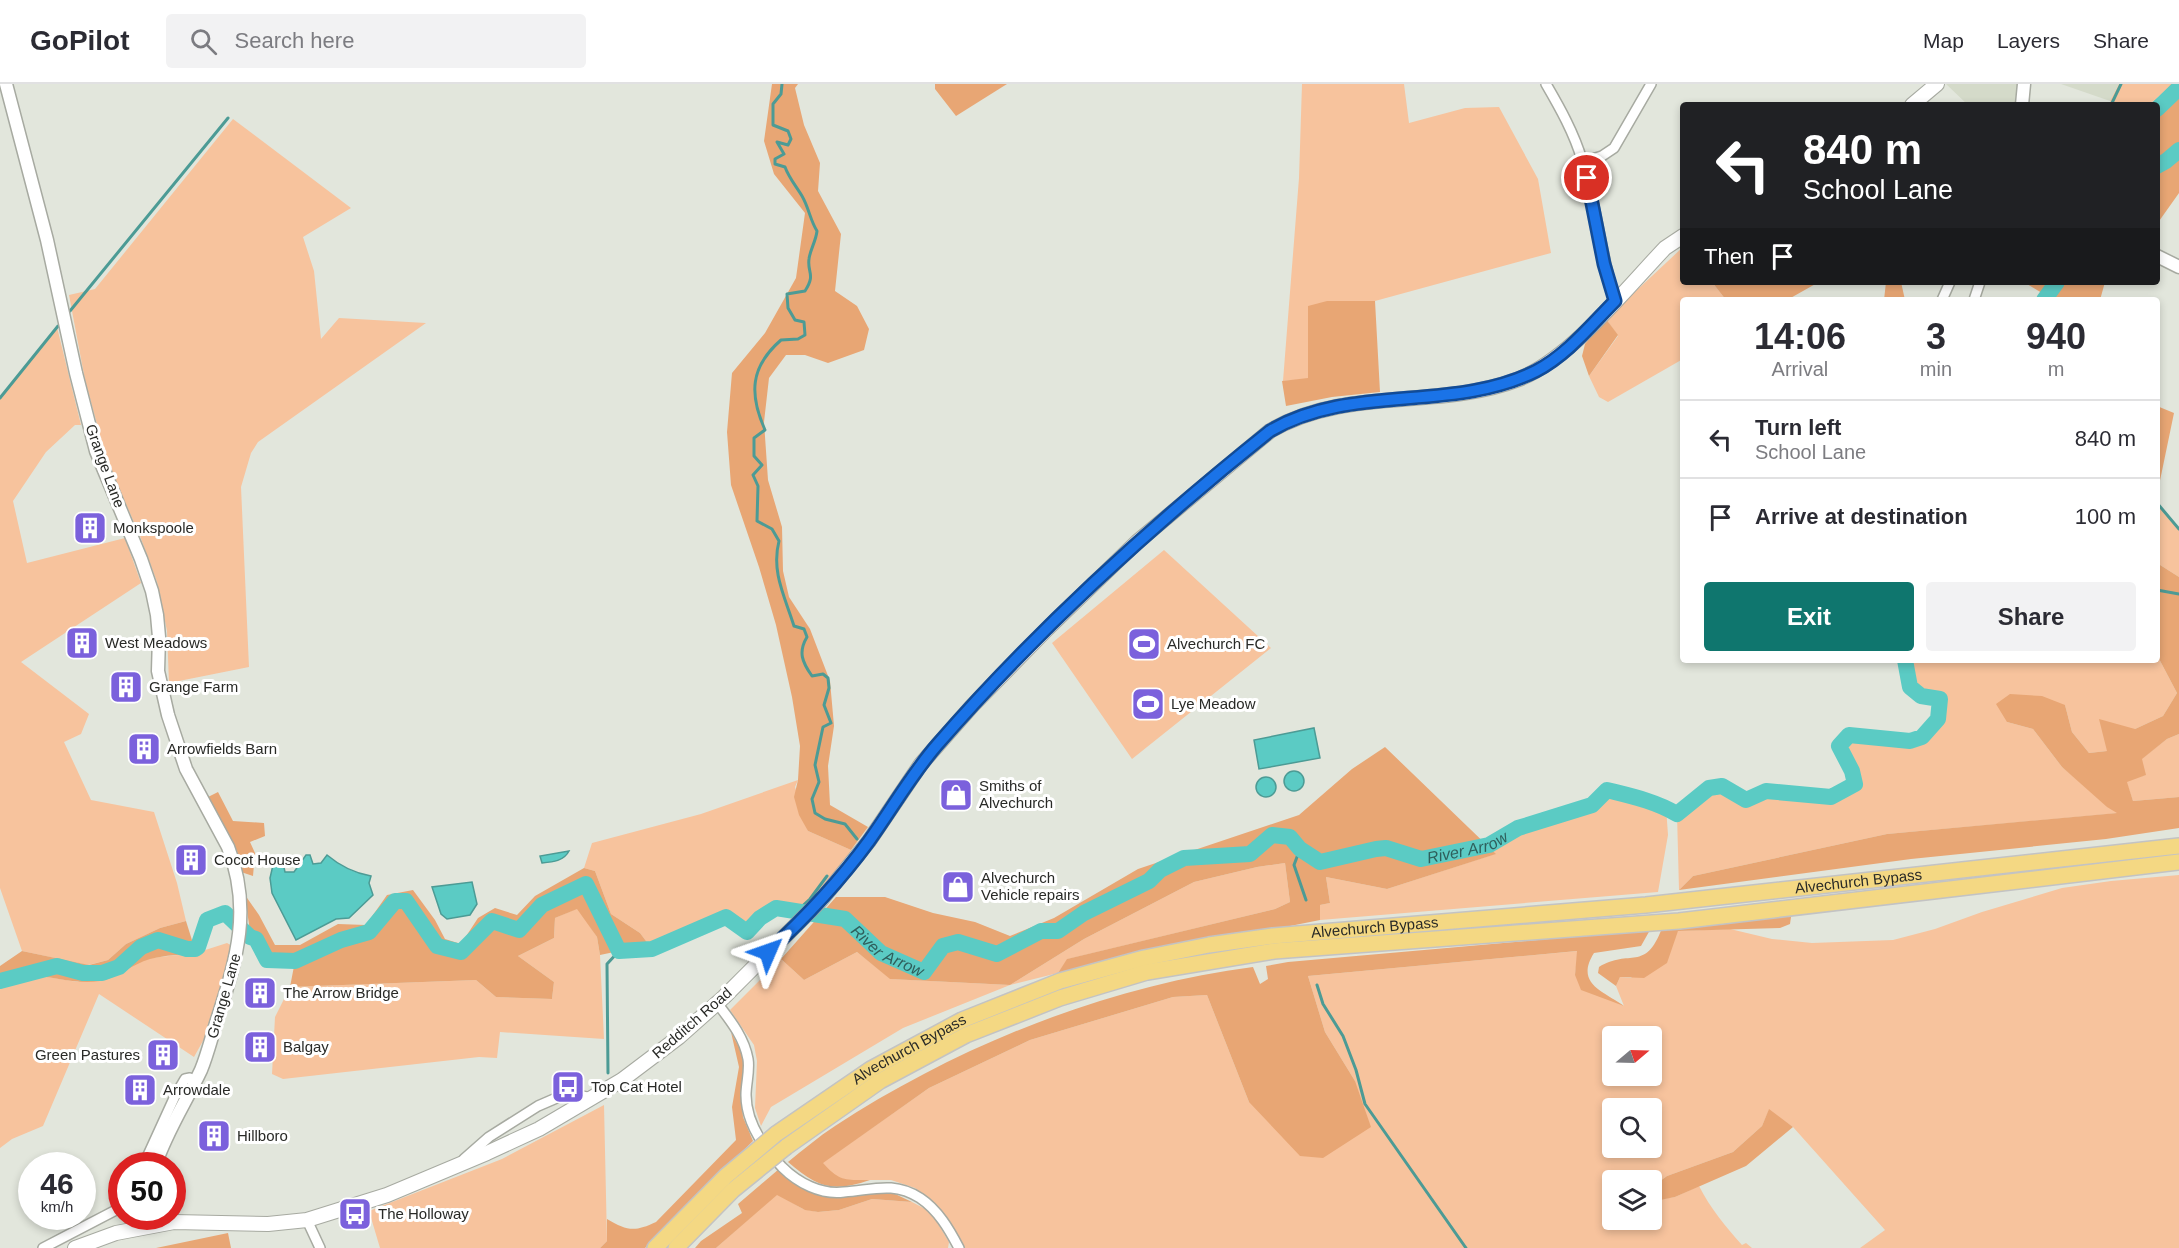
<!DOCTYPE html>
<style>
body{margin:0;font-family:Arial,sans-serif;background:#f2f2f3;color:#2b2b33;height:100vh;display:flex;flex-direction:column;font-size:22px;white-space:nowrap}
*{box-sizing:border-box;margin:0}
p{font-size:20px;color:#7c7c81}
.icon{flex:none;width:33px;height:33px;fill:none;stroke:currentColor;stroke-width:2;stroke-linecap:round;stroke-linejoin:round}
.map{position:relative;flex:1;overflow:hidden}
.panel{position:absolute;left:1680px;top:213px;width:480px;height:366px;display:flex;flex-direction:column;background:#fff;border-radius:6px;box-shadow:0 3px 9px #0003}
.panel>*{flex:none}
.guide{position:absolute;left:1680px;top:18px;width:480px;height:183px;border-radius:6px;box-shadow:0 3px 9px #0003;background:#202124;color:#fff;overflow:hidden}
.needle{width:39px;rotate:71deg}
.tools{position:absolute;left:1602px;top:942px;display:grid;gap:12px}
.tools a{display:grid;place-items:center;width:60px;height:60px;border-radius:6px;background:#fff;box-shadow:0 3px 9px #0003;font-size:30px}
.speed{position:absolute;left:18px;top:1068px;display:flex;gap:12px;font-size:30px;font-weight:700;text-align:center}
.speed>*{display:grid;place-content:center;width:78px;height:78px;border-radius:50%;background:#fff;box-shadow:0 3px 9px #0003;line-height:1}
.speed small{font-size:15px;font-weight:400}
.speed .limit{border:9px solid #d22;background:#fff;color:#111}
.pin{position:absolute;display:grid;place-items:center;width:51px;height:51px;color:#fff;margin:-26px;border:3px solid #fff;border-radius:50%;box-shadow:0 2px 6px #0007}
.me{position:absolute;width:66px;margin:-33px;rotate:47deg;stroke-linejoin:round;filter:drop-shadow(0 0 4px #0008)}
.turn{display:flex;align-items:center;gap:21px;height:126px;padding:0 24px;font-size:27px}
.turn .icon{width:78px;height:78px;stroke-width:2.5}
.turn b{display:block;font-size:42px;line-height:51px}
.then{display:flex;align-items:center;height:57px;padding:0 24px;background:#0003;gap:12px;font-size:22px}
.eta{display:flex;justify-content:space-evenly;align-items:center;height:102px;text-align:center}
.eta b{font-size:36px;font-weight:700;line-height:42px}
.cta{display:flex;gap:12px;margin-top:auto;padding:12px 24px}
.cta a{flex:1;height:69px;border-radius:6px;background:#0f766e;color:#fff;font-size:24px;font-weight:700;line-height:69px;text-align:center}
.cta a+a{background:#f2f2f3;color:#2b2b33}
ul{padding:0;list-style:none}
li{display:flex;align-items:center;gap:18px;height:78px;padding:0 24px;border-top:2px solid #e1e1e2}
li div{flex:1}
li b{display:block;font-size:22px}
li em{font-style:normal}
header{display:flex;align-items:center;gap:36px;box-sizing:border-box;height:84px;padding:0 30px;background:#fff;border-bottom:2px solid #e1e1e2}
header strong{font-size:28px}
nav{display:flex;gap:33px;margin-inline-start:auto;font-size:21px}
.search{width:420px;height:54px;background:#f2f2f3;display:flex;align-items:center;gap:15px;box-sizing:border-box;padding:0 21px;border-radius:6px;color:#7c7c81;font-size:22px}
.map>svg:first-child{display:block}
</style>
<header>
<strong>GoPilot</strong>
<div class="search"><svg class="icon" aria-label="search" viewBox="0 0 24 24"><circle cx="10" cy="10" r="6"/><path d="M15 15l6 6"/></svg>Search here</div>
<nav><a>Map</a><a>Layers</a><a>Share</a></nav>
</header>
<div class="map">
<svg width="2179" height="1164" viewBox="0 0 2179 1164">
<rect width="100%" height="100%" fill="#e2e6dc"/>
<path fill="#d4dac9" d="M1946,0H2021L2018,21H1984L1975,19L1973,21H1968Z
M2061,0H2119L2110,17Z"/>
<path fill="#f7c39d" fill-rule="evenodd" d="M1302,0H1404L1409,39L1465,24L1499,23L1538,95L1551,169L1375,217H1327L1308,295L1283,297L1299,94Z
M2119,0H2171C2148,26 2146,21 2113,21L2110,17Z
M233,35L351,124L303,153L314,187L321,255L339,234L426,239L258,358L251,369L241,403L249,583L169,599L167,547L157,498L140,452L107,377L85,296L69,211L95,205Z
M1683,163V198H1712L1726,216H1683V275L1608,318L1599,313L1589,292L1618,252L1606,235Z
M57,243L81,341H75L46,368L13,417L27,479L125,454L141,499L21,578L89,630L81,650L64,658L91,716L154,728L177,799L186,837L160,844L126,860L108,876L88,881L22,867L0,804V314Z
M2157,419L2179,445V493L2157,479Z
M1164,466L1271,564L1132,675L1052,559Z
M2157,571L2177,609L2163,632L2135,645L2107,667L2089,669L2072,648L2065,621L2007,638L2033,645L2062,683L2119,729L1887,750L1693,792L1679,806L1677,730L1709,704L1722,702L1746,716L1766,707L1831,713L1855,700L1852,687L1839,662L1849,651L1910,657L1922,653L1938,634L1940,615L1921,612L1910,603L1905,576H2157Z
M2179,650V713L2133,717L2126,697L2145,691L2141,675L2167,655Z
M798,696L795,703L808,747L851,766C844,788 815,812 797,827C769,823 766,827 747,848L726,833L652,865L640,849L611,830L595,787L584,784L592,759L701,730Z
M1607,706L1639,714L1666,723L1668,751L1658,808L1320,836V821L1330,819L1326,793L1387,805L1495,770L1489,761L1518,744L1592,721Z
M1285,779L1290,818L1275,825L1068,875L1058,889L1010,901L903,944L771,1023L761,1042L755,1024L757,977L754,961L730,926L781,875L804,896L857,868L891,895L1010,901L1084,855L1194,798L1257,783Z
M2179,791V1164H1860L1885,1146L1793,1043L1769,1026L1762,1042L1733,1068L1667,1092L1652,1103V1096H1612V1136H1652V1109L1654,1116L1675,1113L1699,1102C1710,1124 1726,1143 1742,1161L1746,1159L1752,1164H963L936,1120L915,1104L891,1096H845L833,1091L822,1079L929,1004L1030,956L1173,913L1207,911L1249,1018L1355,997L1325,948L1308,892L1578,867L1575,891L1624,922L1616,902L1620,893L1631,894L1678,847L1730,845L1772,855L1812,859L1893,856L1935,845L1982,828L2062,804L2111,797ZM1612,952H1652V992H1612ZM1612,1024H1652V1064H1612Z
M578,824L597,853L600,871L604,955L500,948L497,974L479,973L283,995L272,990L275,933L290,903L476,896L496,913L552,915L554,898L518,872L554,854L555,834Z
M227,859L234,863L208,948L194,973L99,910L43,1042L12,1055L0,1064V898L29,890L78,898L151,874L196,869Z
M604,1021L607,1157L600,1164H380L369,1127L502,1075Z
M777,1110L803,1125L818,1128L839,1126L872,1115L912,1118L931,1128L949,1158L948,1164H716Z"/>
<path fill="#e8a674" d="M772,0H798L795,4L804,41L820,79L818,107L841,150L835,207L857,222L869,245L864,266L828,279L805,271H786L769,294L764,338L768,396L782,443L783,487L789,513L810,545L830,597L834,642L828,682L830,721L868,743L851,766L808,747L799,731L794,713L798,696L800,662L792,613L776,541L759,483L731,401L727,348L732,289L765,249L796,194L805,129L774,90L764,57Z
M935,0H1007L956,32L935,5Z
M2171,0H2179V109L2157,140V21H2148L2159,13Z
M1712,198H1819L1787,216H1726Z
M1886,198H1901L1905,216H1884Z
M2029,198H2105L2100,216H2045L2047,212L2027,200Z
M1327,217H1375L1380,308L1332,313L1286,322L1282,297L1308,294V222Z
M1606,235L1618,251L1589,292L1582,272L1585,260Z
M2157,322L2174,329L2157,411Z
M2157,479L2179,493V650L2167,655L2142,675L2146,691L2127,698L2133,717L2179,713V744L2106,755L1911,775L1679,806L1693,792L1887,750L2117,729L2107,723L2062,683L2033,645L2007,638L1996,620L2010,610L2042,612L2065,621L2072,648L2089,669L2107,667L2099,635L2135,645L2163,632L2177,609L2157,571Z
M1385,663L1496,770L1387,805L1326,793L1330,819L1320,821V836L1058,889L1067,875L1275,825L1290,818L1285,779L1257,783L1194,798L1084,855L1010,901L890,895L857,868L804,896L781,875L836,813H885L933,829L975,838L1010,852L1054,834L1138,785L1299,731L1352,685Z
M218,708L233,737L264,739L265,752L250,758L255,769L253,792L241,788C233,760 221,738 206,714Z
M584,784L595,787L611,830L640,849L652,865L619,867L600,871L597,853L577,825L555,834L554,854L518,872L554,898L552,915L496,913L476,896L290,903L295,877L267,876L256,855L250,853C250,839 246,826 245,811L259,831L275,861H300L338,840L366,841L387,811L413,806L435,836L445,855L461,860L478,834L495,824L517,831L535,812Z
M1780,830L1791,833L1790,840L1780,844L1678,847L1667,879L1644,894L1620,893L1616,902L1598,889L1599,883C1630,864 1645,889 1662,844Z
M186,837L196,869C182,871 165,871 150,875C132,880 118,894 100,897C66,903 32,881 0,898V882L22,867L89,881L108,876L126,860L160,844Z
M1650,846L1641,862L1594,869C1575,899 1602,907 1624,922L1581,906L1575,891L1577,867L1308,892L1325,948L1355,997L1371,1043L1323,1074L1300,1072L1249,1018L1207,911L1173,913L1030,956L929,1004L823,1079C840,1098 846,1096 870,1096C832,1109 817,1103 788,1078C803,1066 818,1053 835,1042C958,962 1106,902 1253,883L1260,900L1268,895L1266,882L1288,878Z
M731,948L742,969L745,984L741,1006L743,1033L753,1057L645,1164H600L607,1157V1135C627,1147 635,1148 656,1138L736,1056L732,1023L739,983Z
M1769,1025L1793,1043L1746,1082L1675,1113L1655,1117L1652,1103L1667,1092L1733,1068L1762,1042Z
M779,1085L812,1107L841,1113L868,1108L893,1109L912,1118L872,1115L839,1126L818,1128L805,1126L777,1111L716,1164H695L701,1157L742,1129L738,1120Z
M228,1149L231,1164H156Z"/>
<path fill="#5bcbc4" stroke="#4c9b95" stroke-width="1.5" d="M1314,644L1320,674L1259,685L1254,656Z
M1284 697a10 10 0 1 1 20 0a10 10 0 1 1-20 0Z
M1256 703a10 10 0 1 1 20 0a10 10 0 1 1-20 0Z
M569,767C564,777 553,778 542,779L540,772Z
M306,771H310L313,780L321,779L327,771C340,782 354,789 371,792L369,799L373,811L349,834L336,835L296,856L272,809L270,794L273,781L283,779L285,788H294Z
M472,798L477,820L470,831L447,835L441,830L432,803Z"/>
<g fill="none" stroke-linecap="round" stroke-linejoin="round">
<path stroke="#4c9b95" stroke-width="3" d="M782,0L781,10L773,20V41L788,47L791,55L788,61L777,58L784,70L775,75V80L785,83C789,94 796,102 802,112C809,124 810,136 817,147C816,157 810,166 809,175C807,189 816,190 805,207L787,210L788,224L795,236L804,238L805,251L798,255L781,256C750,283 749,310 765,346L754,354V372L762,381L753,391L758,402L757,437L772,445L779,457C771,488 785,513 794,542L804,545L807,553C798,568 802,578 812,592L823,590L828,594L829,604L824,621L831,639L823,643L815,681L819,698L812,715L815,729L825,735L845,740L857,755
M2111,21L2121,0
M70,227L228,34
M0,314L58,242
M2157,419L2179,445
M2157,506L2179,510
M1300,765L1294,781L1306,816
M797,827L810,815L827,792
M1317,901L1323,920L1343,952L1356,986L1365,1020L1466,1164
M608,989L607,880L619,867"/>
<g stroke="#5bcbc4" stroke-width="16">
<path d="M2157,25L2179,4"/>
<path d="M2157,82L2166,77L2179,66"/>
<path d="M2044,216L2057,198"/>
<path id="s1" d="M0,897L57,882L83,889H102L119,883L141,863L158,856L187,865H195L198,863L207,836L225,829L250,853L256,855L267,876L295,877L341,856L369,848L395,817H406L437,862L461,868L492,837L519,846L542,821L586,800L619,867L652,865L726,833L747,848L760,834L776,824L845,835L881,869L924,888L943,862L958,858L997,870L1041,847H1058L1084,829L1149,797L1160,786L1184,774L1250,770L1272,751L1290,753L1300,765L1320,778L1376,765L1386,764L1421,775L1489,761L1518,744L1592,721L1607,706C1631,712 1655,717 1677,730L1709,704L1722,702L1746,716L1766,707L1831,713L1855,700L1852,687L1839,662L1849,651L1910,657L1922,653L1938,635L1940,615L1921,612L1910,603L1905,576"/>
</g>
<g stroke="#a7aaa1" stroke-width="12">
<path id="minor" d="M1546,0C1560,24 1574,49 1582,76C1597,122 1601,170 1615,217
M1583,78L1602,72L1614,64L1651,0
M1942,216L1950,198
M1974,216L1980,198
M717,919C730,936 744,953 748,975C750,987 746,999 746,1011C746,1039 764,1064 782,1083C798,1099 821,1111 844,1108C873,1106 893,1097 920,1114C938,1126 949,1145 959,1164
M464,1075L489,1053L538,1022L568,1009L592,1014
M143,1082L175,1012L185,995L190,994L195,997
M307,1136L320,1164
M43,1164L116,1126L122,1121"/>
</g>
<g stroke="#a7aaa1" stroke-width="15">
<path id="tertiary" d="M6,0L47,156L76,289L96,367L141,475L152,507L157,531L159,553L158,587L168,631L186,685L228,763C252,824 237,874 218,933C212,951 208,969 201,986C186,1018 166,1048 155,1082
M2022,21L2024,0
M2157,172L2179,183"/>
</g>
<g stroke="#a7aaa1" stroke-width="16">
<path id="secondary" d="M1912,21L1937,0
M75,1164L116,1149L174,1138L268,1140L307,1136L387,1111L487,1069L539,1045L622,996L679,953L724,913L822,815L869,757L921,680L972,622L1047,545L1137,458L1270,347C1345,302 1439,326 1519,295C1571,274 1626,205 1665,164L1683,152"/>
</g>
<g stroke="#c3c3c3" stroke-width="18">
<g id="trunk">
<path id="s2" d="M776,1050L871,985L962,936L1060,897L1144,874L1209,861L1273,852L1646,821L2179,762"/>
<path d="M786,1063L880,997L966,951L1060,914L1147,888L1274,867L1679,837L2179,778"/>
<path d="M655,1164L726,1092L756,1067"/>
<path d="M676,1164L733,1106L765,1080"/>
</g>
</g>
<use href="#minor" stroke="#fff" stroke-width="9"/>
<use href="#tertiary" stroke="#fff" stroke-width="12"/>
<use href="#secondary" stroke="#fff" stroke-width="14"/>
<use href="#trunk" stroke="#f4d883" stroke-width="15"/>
<g stroke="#c3c3c3" stroke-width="18" stroke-linecap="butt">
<path id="trunk-bridge" d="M756,1067L776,1050
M765,1080L786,1063"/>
</g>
<use href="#trunk-bridge" stroke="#f4d883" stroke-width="15"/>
</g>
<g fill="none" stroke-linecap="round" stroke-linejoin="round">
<g stroke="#114b97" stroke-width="15">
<path id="route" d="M768,868C805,834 839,798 869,757C892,725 911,691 937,661C1037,546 1151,442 1270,347C1351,299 1452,329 1536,287C1567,271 1591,241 1615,217L1604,180L1587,94"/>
</g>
<use href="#route" stroke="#1a73e8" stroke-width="10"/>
</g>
<defs>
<g id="building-square" transform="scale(1.725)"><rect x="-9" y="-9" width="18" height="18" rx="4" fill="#7b61dc" stroke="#fff"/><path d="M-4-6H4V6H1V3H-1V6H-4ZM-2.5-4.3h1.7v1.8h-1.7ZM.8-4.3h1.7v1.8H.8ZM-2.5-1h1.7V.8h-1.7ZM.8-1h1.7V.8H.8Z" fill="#fff"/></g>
<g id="stadium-square" transform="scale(1.725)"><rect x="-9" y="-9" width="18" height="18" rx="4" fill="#7b61dc" stroke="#fff"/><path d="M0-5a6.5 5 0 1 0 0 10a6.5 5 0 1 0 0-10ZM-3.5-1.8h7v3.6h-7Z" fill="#fff"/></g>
<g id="shop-square" transform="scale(1.725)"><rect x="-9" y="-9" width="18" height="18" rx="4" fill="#7b61dc" stroke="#fff"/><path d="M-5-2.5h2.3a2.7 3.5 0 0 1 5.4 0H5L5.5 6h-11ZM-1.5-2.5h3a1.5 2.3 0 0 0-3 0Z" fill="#fff"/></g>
<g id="bus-square" transform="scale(1.725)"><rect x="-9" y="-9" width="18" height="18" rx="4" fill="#7b61dc" stroke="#fff"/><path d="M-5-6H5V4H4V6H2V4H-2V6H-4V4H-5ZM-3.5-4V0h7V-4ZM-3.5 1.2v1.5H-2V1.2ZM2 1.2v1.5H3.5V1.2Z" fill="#fff"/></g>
</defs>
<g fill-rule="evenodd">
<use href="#building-square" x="90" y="444"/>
<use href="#building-square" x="82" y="559"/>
<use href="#stadium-square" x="1144" y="560"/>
<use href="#building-square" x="126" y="603"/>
<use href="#stadium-square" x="1148" y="620"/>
<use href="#building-square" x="144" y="665"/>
<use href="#shop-square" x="956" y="711"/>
<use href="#building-square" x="191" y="776"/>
<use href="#shop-square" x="958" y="803"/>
<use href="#building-square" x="260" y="909"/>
<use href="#building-square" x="260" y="963"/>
<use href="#building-square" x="163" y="971"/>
<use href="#bus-square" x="568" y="1003"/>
<use href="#building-square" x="140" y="1006"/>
<use href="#building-square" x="214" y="1052"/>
<use href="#bus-square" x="355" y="1130"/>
</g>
<g text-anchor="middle" stroke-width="6" stroke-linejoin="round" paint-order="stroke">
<g font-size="15" fill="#292a27" stroke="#fff">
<text transform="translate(105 382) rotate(70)" y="5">Grange Lane</text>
<text dy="5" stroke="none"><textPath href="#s2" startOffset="1130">Alvechurch Bypass</textPath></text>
<text dy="5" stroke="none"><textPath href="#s2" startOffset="644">Alvechurch Bypass</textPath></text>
<text transform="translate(224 912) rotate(-74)" y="5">Grange Lane</text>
<text transform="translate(692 939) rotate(-41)" y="5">Redditch Road</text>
<text dy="5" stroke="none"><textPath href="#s2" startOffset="158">Alvechurch Bypass</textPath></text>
</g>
<g font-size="15" fill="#292a27" stroke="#fff" text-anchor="start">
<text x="113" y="449">Monkspoole</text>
<text x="105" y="564">West Meadows</text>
<text x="1167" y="565">Alvechurch FC</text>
<text x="149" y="608">Grange Farm</text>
<text x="1171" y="625">Lye Meadow</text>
<text x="167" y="670">Arrowfields Barn</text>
<text x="979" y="707">Smiths of<tspan x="979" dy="17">Alvechurch</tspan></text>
<text x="214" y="781">Cocot House</text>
<text x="981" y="799">Alvechurch<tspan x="981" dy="17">Vehicle repairs</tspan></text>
<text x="283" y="914">The Arrow Bridge</text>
<text x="283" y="968">Balgay</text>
<text x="140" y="976" text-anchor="end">Green Pastures</text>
<text x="591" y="1008">Top Cat Hotel</text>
<text x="163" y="1011">Arrowdale</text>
<text x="237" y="1057">Hillboro</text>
<text x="378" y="1135">The Holloway</text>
</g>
<g font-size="16" font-style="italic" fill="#2f5f5c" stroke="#fff">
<text dy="6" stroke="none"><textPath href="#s1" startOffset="1744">River Arrow</textPath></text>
<text dy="6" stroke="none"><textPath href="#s1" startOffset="1095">River Arrow</textPath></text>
</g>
</g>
</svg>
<div class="tools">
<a><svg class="needle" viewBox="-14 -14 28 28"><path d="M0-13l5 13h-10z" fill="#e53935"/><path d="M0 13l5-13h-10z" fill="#7c7c81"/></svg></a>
<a><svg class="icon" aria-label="search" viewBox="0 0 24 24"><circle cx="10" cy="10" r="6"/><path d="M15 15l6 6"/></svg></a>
<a><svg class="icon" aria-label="layers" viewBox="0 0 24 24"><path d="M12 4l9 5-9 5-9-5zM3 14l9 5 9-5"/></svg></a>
</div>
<div class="speed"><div>46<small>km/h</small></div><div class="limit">50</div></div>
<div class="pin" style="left:1587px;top:94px;background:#d93025"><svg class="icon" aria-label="arrive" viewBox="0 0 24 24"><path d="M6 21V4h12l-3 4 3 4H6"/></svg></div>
<svg class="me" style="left:768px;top:868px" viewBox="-20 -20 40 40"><path d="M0-17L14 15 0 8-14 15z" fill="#1a73e8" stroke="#fff" stroke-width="4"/></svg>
<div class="guide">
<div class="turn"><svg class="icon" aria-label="left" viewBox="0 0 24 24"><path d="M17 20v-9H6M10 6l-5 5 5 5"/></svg><div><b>840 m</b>School Lane</div></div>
<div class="then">Then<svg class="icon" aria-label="arrive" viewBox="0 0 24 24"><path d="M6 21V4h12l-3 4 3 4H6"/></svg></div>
</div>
<section class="panel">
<div class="eta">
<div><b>14:06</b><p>Arrival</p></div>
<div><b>3</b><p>min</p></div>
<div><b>940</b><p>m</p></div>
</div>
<ul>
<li><svg class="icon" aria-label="left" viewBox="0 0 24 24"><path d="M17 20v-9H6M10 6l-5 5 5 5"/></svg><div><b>Turn left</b><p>School Lane</p></div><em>840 m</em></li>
<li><svg class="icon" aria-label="arrive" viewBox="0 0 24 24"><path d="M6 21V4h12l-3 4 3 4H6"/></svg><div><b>Arrive at destination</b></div><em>100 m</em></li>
</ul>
<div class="cta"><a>Exit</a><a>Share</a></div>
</section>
</div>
